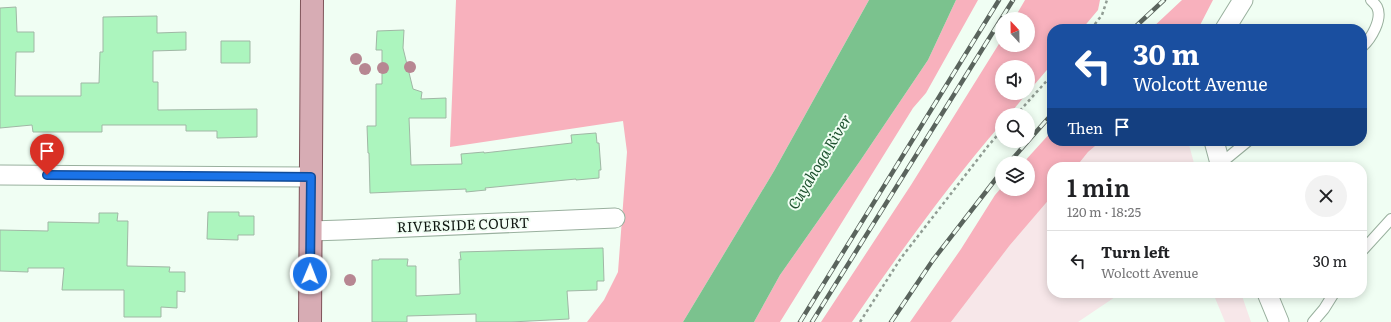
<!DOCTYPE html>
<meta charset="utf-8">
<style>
body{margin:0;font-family:Literata,serif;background:#f2f2f2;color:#202124;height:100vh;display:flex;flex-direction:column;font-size:15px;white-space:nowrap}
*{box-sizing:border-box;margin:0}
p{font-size:13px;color:#757577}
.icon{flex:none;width:22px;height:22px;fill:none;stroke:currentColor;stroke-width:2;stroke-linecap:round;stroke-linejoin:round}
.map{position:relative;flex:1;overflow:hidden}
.details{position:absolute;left:1047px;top:162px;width:320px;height:136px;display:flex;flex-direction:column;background:#fff;border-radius:16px;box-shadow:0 2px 10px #0003}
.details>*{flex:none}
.hud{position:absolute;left:1047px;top:24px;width:320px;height:122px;border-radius:16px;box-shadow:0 2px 10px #0003;background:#1a4fa0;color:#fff;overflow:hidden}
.needle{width:26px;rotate:338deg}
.fabs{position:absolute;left:995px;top:12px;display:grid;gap:8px}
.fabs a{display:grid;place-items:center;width:40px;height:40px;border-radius:50%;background:#fff;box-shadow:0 2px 10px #0003;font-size:20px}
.pin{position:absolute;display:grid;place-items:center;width:34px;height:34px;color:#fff;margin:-41px -17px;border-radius:50% 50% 50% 0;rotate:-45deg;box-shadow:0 0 4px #0007}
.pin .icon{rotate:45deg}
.me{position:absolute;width:44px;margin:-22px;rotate:1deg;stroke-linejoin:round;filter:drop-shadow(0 0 3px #0008)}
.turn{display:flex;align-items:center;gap:14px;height:84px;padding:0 20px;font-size:18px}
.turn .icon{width:52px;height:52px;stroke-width:2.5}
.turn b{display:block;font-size:28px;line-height:34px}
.then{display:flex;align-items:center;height:38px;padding:0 20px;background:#0003;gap:8px;font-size:15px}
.round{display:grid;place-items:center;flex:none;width:42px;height:42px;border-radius:21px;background:#f2f2f2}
.headline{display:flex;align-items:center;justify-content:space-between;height:68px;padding:0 20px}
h1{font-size:24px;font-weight:600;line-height:30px}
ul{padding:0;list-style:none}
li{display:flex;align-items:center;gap:12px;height:60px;padding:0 20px;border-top:1px solid #e0e0e0}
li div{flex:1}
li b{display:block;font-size:15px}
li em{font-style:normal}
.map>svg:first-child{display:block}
</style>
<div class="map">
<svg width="1391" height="322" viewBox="0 0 1391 322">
<rect width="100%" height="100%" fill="#f0fef3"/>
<path fill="#f7e7e9" d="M1101,141H1188L1195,167H1076L1088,152Z
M1052,196V293H1121L1078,322H951L1010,245Z
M1213,293H1241L1251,322H1225Z"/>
<path fill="#f8b1bd" d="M456,0H869L774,171L683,322H587L604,300L618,272L627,152L623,121L450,147Z
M956,0H978L926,93L913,108L780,322H754L780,275L860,161L928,60Z
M1025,0H1100L1098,10L1082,29H1052V64L1028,92V67H1002V93H1027L1009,115H1002V123C948,186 899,253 852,322H821L911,185L1002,39V45H1028V19H1014Z
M1182,0H1213L1198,29H1151Z
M1052,131V141H1101L1088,152L1076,167H1052V196L1010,245L951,322H910L961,249L995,195L1002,187V189H1028V163H1023Z"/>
<path fill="#7bc28e" d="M869,0H956L928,60L860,161L780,275L754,322H683L774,171Z"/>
<path fill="#acf5be" stroke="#a0b7a5" d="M16,7L17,32H34V52H16L15,96H81V83H99L100,52H103V17L157,16V33L186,32V50L153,51V82H158V110L257,109V137L217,138V131H186V125H102V132H33L32,125L0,128V8Z
M404,30L403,48L413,89L422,92L421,99L446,98V118H409L411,165L462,164L461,154L484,152V153L572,143L571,135L596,133L597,143H599L601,170H599V178L576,180V179L485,188L486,190L466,192V189L370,193L369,153H368L367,126H376V84H382V50H376L377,31Z
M221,41H250V63H221Z
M208,212H239V216H254V235H238V240L207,239Z
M99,213H118L117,221H128L127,266L170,267L169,272H185V292L177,291V308L161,307V317H124V290H62L64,268H28V272L0,271V230L48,231V222L99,223Z
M603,248L604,281H597V290L567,291L569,319L511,322H476V314L407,316V322H372V260H379V259H408L407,266H416V296L460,294L459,259L461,260L460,252Z"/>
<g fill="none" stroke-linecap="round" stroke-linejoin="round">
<g stroke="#99b09e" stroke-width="12">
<path id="lane" d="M1362,47C1371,39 1383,19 1377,7C1376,5 1373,2 1371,0
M1220,164L1248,141
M1362,251L1391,219
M1313,322L1324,309L1334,293"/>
</g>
<g stroke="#99b09e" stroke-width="21">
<path id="street" d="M1225,29L1243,0
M1214,141L1221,167
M0,175L311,177
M311,231L342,230L615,218
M1267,293L1279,322"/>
</g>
<g stroke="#7f545a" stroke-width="24">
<path id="primary" d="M310,322L312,0"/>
</g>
<path stroke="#919d94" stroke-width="2.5" stroke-dasharray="3 3" stroke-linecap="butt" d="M1091,29L1102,15L1107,0
M1016,115L1052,75
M860,322L901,258L988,146L1002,130"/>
<use href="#lane" stroke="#fff" stroke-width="10"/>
<use href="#street" stroke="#fff" stroke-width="19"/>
<use href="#primary" stroke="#d7acb4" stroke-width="22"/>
<g stroke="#5a645d" stroke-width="4.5">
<path id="rail" d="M1133,29L1164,0
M1028,141L1052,114
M1009,163L1028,141
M800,322L999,0
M812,322L1013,0
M891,322L933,260L1002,171"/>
</g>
<use href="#rail" stroke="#f0fef3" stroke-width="3" stroke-dasharray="9" stroke-linecap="butt"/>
</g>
<g fill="#b78792">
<circle cx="356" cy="59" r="6"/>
<circle cx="410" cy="67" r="6"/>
<circle cx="383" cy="68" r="6"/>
<circle cx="365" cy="69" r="6"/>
<circle cx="350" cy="280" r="6"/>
</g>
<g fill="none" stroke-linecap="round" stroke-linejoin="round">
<g stroke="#114b97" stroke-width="10">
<path id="route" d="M47,175L311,177L310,274"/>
</g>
<use href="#route" stroke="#1a73e8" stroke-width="7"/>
</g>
<g text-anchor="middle" stroke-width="4" stroke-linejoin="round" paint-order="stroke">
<g font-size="14" fill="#0f1711" stroke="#f0fef3">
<text transform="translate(463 225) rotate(-2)" y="5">RIVERSIDE COURT</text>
</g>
<g font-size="15" font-style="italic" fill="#1e522f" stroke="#f0fef3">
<text transform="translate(820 162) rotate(-59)" y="5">Cuyahoga River</text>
</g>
</g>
</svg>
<div class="fabs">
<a><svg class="needle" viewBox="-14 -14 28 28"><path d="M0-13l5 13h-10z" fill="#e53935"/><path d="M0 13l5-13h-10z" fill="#757577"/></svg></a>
<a><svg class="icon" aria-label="sound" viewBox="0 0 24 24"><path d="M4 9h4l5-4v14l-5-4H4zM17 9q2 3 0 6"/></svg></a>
<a><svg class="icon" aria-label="search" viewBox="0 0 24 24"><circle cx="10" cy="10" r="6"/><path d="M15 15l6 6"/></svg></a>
<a><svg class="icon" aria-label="layers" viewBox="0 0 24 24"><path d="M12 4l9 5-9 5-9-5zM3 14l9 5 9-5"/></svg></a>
</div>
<div class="pin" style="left:47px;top:175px;background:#d93025"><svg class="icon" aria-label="arrive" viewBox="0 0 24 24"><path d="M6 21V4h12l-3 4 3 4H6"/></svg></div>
<svg class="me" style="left:310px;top:274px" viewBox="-20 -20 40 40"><circle r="17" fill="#1a73e8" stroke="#fff" stroke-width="3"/><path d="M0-11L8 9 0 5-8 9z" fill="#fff"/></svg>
<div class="hud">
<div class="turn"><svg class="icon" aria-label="left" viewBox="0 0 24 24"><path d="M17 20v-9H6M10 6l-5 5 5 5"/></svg><div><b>30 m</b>Wolcott Avenue</div></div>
<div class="then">Then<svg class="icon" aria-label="arrive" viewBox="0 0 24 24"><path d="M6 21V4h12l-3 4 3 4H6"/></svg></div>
</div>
<section class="details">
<div class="headline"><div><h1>1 min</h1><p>120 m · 18:25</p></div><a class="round"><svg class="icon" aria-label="close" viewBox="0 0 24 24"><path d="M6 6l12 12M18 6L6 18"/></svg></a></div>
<ul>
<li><svg class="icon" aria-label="left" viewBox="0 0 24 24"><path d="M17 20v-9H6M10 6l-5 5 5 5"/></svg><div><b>Turn left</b><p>Wolcott Avenue</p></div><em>30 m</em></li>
</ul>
</section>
</div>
